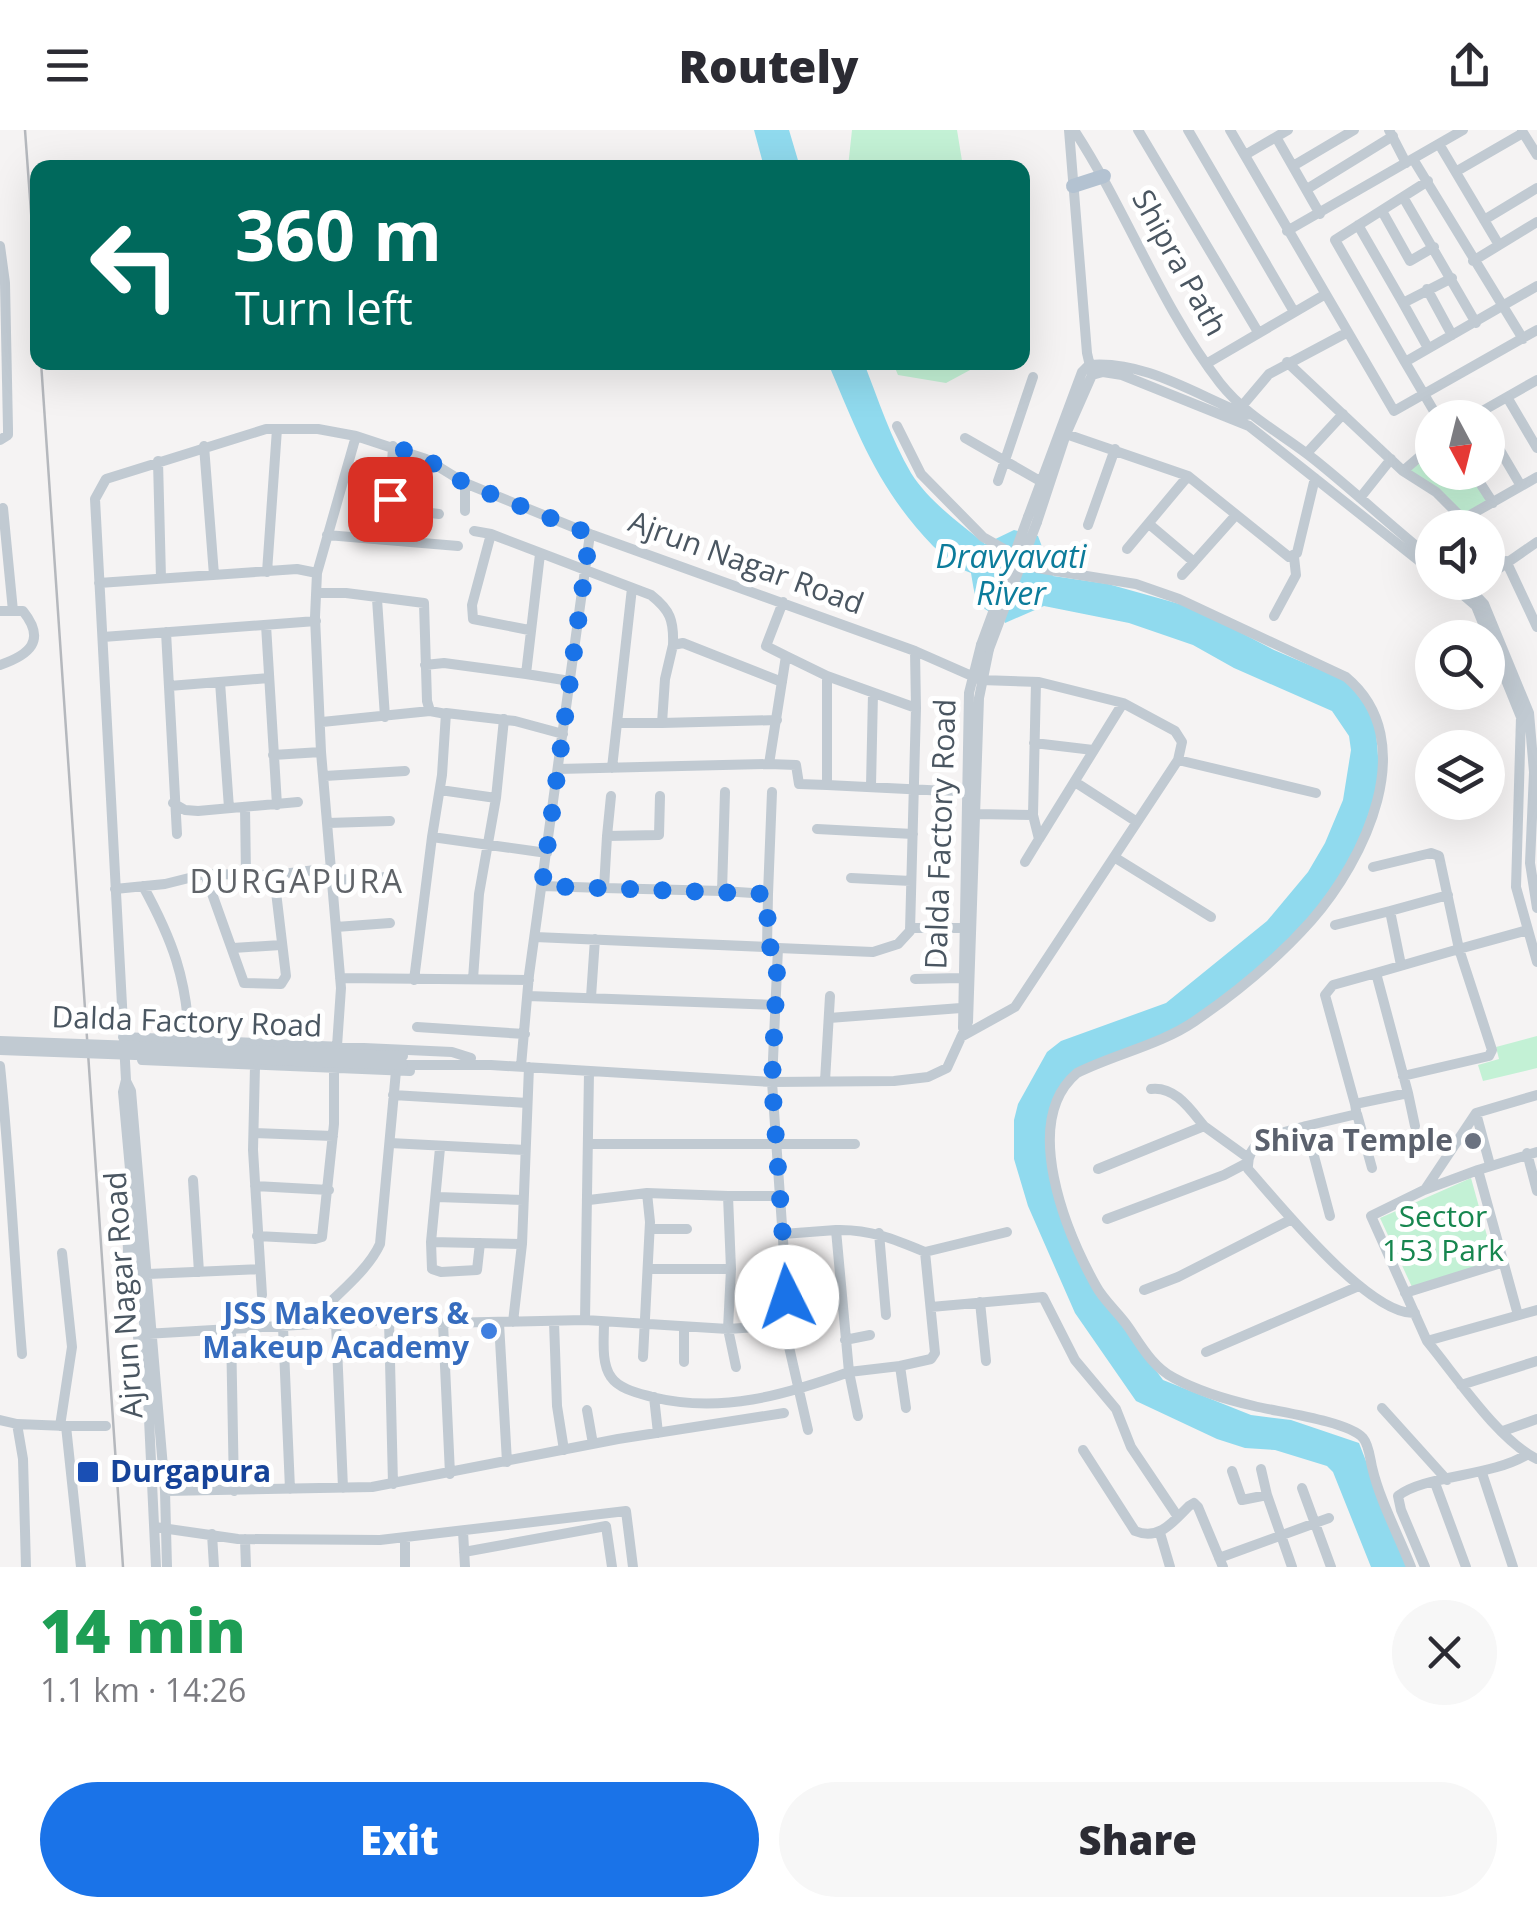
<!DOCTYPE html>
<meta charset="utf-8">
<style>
body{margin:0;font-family:"Open Sans",sans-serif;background:#f7f7f7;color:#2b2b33;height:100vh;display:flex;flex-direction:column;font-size:38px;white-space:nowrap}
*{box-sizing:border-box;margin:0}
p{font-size:32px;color:#7c7c81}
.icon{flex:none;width:55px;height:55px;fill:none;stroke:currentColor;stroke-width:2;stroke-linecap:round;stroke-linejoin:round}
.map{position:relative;height:1437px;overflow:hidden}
.panel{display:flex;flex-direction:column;background:#fff;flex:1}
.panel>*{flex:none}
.guide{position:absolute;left:30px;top:30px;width:1000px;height:210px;border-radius:20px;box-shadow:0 10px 40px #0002;background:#00695c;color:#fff;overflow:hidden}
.needle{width:65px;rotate:173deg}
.buttons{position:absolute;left:1415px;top:270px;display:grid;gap:20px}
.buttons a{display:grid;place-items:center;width:90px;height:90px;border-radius:50%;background:#fff;box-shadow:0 10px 40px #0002;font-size:50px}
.pin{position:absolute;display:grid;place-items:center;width:85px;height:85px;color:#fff;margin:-42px;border-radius:20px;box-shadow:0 5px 15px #0006}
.me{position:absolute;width:110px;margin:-55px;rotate:356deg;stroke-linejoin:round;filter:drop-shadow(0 0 8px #0008)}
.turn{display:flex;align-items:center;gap:35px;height:210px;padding:0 40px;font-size:45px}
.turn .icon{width:130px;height:130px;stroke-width:2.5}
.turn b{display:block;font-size:70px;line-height:85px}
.round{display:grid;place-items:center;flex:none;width:105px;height:105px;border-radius:52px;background:#f7f7f7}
.summary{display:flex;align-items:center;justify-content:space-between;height:170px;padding:0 40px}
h1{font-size:60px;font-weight:800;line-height:75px;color:#1e9e55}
.cta{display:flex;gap:20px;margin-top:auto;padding:20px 40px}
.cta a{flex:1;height:115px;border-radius:60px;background:#1a73e8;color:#fff;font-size:40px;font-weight:800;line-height:115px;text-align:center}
.cta a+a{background:#f7f7f7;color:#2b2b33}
header{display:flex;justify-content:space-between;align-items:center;height:130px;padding:0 40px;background:#fff;font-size:45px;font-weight:800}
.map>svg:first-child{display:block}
</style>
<header><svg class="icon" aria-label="menu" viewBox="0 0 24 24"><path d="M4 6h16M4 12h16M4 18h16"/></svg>Routely<svg class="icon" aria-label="share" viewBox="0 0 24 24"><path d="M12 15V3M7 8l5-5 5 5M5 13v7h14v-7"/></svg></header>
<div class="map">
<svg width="1537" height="1437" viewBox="0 0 1537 1437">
<rect width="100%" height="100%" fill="#f5f3f3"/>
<path fill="#c3f1d5" d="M852,0H957L963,37H848Z
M893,233H983L946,253L898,245Z
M1432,315V342L1473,343L1493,373L1465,388L1403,341Z
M1537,906V938L1483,951L1478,935L1499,929L1496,917Z
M1471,1048L1494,1131L1412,1157L1380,1088Z"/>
<path fill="#90daee" d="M754,0H789L800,37H764Z
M828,233H864C878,269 891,309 911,343C930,373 960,393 985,414L1014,400L1038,406L1053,446L1108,454L1194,478L1274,520L1347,551L1375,588L1380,651L1354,726L1288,818L1183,901L1077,941L1049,989L1054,1050L1102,1168L1163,1250L1251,1285L1291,1290L1359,1313L1407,1437H1371L1333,1342L1327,1336L1275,1320L1245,1318L1217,1309L1136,1271L1075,1183L1028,1076L1014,1029V990L1018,974L1047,922L1061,911L1166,873L1267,791L1308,742L1325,713L1343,670L1351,620L1349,606L1332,581L1234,538L1193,515L1129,493L1044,476L1005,493L1003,488C974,476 976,472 971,443C955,438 945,427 933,416C878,359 858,304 828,233Z"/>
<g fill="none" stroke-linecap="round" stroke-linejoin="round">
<path stroke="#c1cad2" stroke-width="10" d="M1074,0C1127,81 1161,177 1220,253C1247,287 1281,303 1315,330C1355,362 1392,397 1432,429
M1138,0L1258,202
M1188,0L1293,180
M1230,0L1394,281L1537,200
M1389,0L1406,33
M1522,1L1537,25
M1276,7L1320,84
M1439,14L1499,115
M1245,25L1288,0
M1413,29L1523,209
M1293,36L1354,0
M1457,41L1523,3
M1428,51L1335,110L1405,232L1537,156
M1307,59L1393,6
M1403,67L1476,193
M1382,81L1410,131L1434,117
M1484,90L1537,58
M1358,95L1403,173
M1287,101L1463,0
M0,116L5,153L8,299V305L0,310
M1473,131L1537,92
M1427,159L1452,205
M1428,218L1403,173L1452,148
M1287,232L1403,341L1436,362L1472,398
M1405,232L1438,288
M1206,234L1324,165
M1089,235C1145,230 1196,265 1247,285
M1092,245L1103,242L1122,245L1249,296L1432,441
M1507,267L1537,318
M1242,276L1269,244L1348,202
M1470,288L1537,250
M897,296L921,344L983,407L1037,438L1136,454L1179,469L1346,547C1423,611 1364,731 1311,791C1278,828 1236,863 1195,891C1160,915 1115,924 1077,943C1020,991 1066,1102 1096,1156C1104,1171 1119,1183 1129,1198C1142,1217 1153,1237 1174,1248C1198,1261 1228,1270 1254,1276C1278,1282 1348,1291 1363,1308C1369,1315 1370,1328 1372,1337C1380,1371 1398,1404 1411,1437
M1488,300L1521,356
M1066,304L1188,346L1289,427L1297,423L1315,348
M965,308L1040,351
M204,316L214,445
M1307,323L1343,284
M158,331L161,448
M1403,341L1432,316
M1473,342L1493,373
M998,351L1033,247
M1360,368L1391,329
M3,378L13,481
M390,378L439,384
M465,381V353
M1028,387L1082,242L1089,235
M1465,388L1537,347
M1037,392L1066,304L1092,245L1087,223L1069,0
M1149,394L1194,432L1235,386
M1088,395L1115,319
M474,401L491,404L651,465C670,480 674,490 673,515
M491,404L472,475L473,489L529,500
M327,405L458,416
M391,409L390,369L393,316
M1127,419L1188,346
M1488,423L1497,439
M540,424L526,544L570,551
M1506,431L1537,497
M267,442L277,299
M1182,445L1194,432
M1488,446L1537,412
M1448,452L1476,476L1521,587L1516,757L1537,832
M1463,452L1484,474L1529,583L1534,642L1530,733L1537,778
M99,453L297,439L317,443
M316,463H346L424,473L427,571L430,581L446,584
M377,469L385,587
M783,472L766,516L786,526
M0,481H23C47,511 29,525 0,535
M1274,486L1296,445L1294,427
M266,495L277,675
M166,502L177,704
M103,507L316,491
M915,521L916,578
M425,535L444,533L526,544
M827,546L786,526L769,634L796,635L799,654L827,655
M220,552L229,678
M1036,552L1033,685L1039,709L1123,573
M169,556L269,548
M777,590L662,593L665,549L673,515L683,513L782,552
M322,592L430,581
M617,593L632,458
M1034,613L1093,620
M273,625L321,622
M1178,630L1316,663
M612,638L617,593H662
M558,639L769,634
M325,646L405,641
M1075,652L1137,692
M871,656L873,563
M440,660L496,668L479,764L473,849
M496,668L504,589
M173,673L185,680L198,681L298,672
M245,677L246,746
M976,684L1033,685
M328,693L390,691
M817,699L913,704
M607,706L611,666
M432,707L442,645L446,583L515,591L563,604
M1114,727L1211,787
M1025,732L1039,709
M1373,737L1431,723L1439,726L1459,819L1528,800
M205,744L244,853L281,854L286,846L274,745
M851,748L911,751
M333,750L388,747
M143,756C172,809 187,849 189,909
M542,756L604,758L607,706L659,705L660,666
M604,758L722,761L725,662
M115,759L165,754L205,744L274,745L332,738
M768,764L772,662
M1335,795L1390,781
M336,797L390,793
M910,798H964
M535,807L767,817L768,764L722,761
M233,818L281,815
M1401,835L1390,781L1448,765
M1376,843L1459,819L1492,920L1489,926L1403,946
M340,848L529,850
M915,849L961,848
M414,850L432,707L547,723
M528,866L777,875
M591,867L595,809
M829,888L961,878
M417,897L525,904
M963,898L969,563L981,515
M123,907L452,922L471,928
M337,916L341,858L321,622L315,487L317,443L356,306
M142,930L410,941
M403,935H491L772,952L894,951L928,947L947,938L968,892L979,568L989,519
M0,936C10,1032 14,1128 22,1224
M255,936L253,1020L262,1165
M521,936L529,845L590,404
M126,951L131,961L165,1361L167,1437
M825,951L830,866
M1151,959C1175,956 1190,979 1204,996
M393,965L527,973
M1355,974L1325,865L1333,855L1376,843L1408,963
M1356,980L1355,974L1408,963L1415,996
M1476,983L1490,1035
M1306,996L1357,984L1372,1038
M254,1003L333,1006
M390,1013L525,1020
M590,1014H855
M440,1018L431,1112L432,1139L441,1142L477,1140L480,1113
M1527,1023L1537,1061
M1098,1039L1204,996L1247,1027
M125,1045L129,1147L135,1158L136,1169
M193,1050L199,1142
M255,1056L329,1060
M1426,1058L1476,983L1537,965
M437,1067L523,1070
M589,1070L647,1063
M1330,1086L1306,996C1281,1004 1246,1006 1248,1039C1279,1074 1369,1186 1415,1183
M1107,1089L1224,1045L1247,1033
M650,1099H687
M836,1100C870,1099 894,1109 925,1122L935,1223L931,1229L900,1236
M879,1103L886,1185
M783,1104L836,1100L849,1242L900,1236L906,1278
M257,1106L315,1109L322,1107L334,994V939
M431,1112L522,1114
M925,1122L1007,1102
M648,1139H731
M148,1144L260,1139
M1144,1160L1178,1147L1292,1089
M1405,1163L1501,1133
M980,1172L986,1231
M931,1177L1043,1167L1075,1230L1116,1279L1131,1317L1178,1387
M1537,1180L1427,1211C1456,1246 1498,1310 1537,1329
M1518,1185L1478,1040L1537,1022
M389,1190L393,1354
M585,1190L589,942
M513,1192L522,1114L529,937
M554,1192L557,1276L564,1320
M336,1193L343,1358
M443,1193L450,1344
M499,1193L507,1332
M604,1194C604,1209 601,1233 611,1247C619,1259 638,1263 652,1267C721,1284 785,1265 849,1242L858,1286
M307,1195C330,1170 367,1143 380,1114L396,941
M283,1197L290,1359
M684,1198V1232
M231,1200L234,1361
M145,1204L401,1189L443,1193L585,1190L728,1199L784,1195
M138,1206L141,1244
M845,1210L870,1205
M1427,1211L1371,1086L1424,1060L1478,1040
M1206,1222L1359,1156
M643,1227L650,1092L647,1063L728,1066
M736,1237L728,1199L731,1139L728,1066H781
M1461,1255L1537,1231
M654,1267L658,1303
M1382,1278L1447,1350
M587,1280L593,1314
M0,1290L17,1294L23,1329L26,1437
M17,1294L66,1296L81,1437
M60,1296L72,1217L62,1123
M66,1296H106
M808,1300L784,1195L787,1167L772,952L778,818L873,822L898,814L910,801L916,578L827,546V655L967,662
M1503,1301L1537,1289
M1083,1320L1135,1401C1159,1411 1173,1392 1189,1376L1194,1373L1198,1377L1223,1437
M1261,1339L1267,1365
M1232,1341L1242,1370L1267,1365L1292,1437
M1482,1343L1513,1437
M1435,1353L1466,1437
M1302,1358L1331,1437
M165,1361L372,1357L618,1309L784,1283
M155,1397L238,1409L380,1410L626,1381L633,1437
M463,1401L465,1437
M1160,1403L1170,1437
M212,1404L214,1437
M405,1408V1437
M245,1409L246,1437
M464,1422L606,1396L612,1437
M1219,1428L1329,1388
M156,1437L145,1204L123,962L126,950L95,369L106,349L266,299H318L356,306L426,329L465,353L590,404L915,521L981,550L1039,552L1123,573L1175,601L1182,612L1178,630L1015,877L961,907
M1425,1437L1401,1380L1398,1366C1424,1345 1492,1347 1528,1324"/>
<path stroke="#b3c2d1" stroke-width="14" d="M1073,56L1104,46"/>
<path stroke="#b5b8bd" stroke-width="2.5" d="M25,0L38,178
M41,232L123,1437"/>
<path stroke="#c1cad2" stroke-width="10" d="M981,515L1028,387
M989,519L1037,392
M0,911L403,926
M0,920L403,935"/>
</g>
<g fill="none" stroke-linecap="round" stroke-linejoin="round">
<path stroke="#1a73e8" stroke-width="18" stroke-dasharray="0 32.4" d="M390,369L393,316L426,329L466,354L590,404L542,756L768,764L767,817L778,818L772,952L787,1167"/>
</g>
<circle fill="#6b7280" stroke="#fff" stroke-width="4" cx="1473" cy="1011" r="10"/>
<circle fill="#3f7fe0" stroke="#fff" stroke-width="4" cx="489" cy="1201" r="10"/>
<rect fill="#1a4fb4" stroke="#fff" stroke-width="4" x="76" y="1330" width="24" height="24" rx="5"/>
<g text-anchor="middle" stroke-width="10" stroke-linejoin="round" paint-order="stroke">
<g font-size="30" fill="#4a5661" stroke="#fff">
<text transform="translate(1179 133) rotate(61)" y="10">Shipra Path</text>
<text transform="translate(746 433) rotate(20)" y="10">Ajrun Nagar Road</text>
<text transform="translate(941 704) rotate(-88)" y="10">Dalda Factory Road</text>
<text transform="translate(187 892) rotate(2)" y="10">Dalda Factory Road</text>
<text transform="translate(124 1165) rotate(-94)" y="10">Ajrun Nagar Road</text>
</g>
<g font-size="30" font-weight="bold" fill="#5b616d" stroke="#fff" text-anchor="end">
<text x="1453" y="1021">Shiva Temple</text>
</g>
<g font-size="30" fill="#17864f" stroke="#fff">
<text x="1443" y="1097">Sector<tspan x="1443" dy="34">153 Park</tspan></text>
</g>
<g font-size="30" font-weight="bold" fill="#366cbe" stroke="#fff" text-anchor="end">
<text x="469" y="1194">JSS Makeovers &amp;<tspan x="469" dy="34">Makeup Academy</tspan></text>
</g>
<g font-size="30" font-weight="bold" fill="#164399" stroke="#fff" text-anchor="start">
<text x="110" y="1352">Durgapura</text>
</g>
<g font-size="32" font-style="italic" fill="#0c7c9b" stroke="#fff">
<text x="1011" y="438">Dravyavati<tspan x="1011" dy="37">River</tspan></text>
</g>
<g font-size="32" letter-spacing="2.5" fill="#5f6368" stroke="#fff">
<text x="297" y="763">DURGAPURA</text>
</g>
</g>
</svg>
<div class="buttons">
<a><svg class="needle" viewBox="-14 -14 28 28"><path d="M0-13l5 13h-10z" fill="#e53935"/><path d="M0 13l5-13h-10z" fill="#7c7c81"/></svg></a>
<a><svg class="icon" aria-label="sound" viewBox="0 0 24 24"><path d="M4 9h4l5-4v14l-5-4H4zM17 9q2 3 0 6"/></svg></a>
<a><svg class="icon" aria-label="search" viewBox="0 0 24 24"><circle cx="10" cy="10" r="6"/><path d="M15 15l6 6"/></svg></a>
<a><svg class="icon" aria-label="layers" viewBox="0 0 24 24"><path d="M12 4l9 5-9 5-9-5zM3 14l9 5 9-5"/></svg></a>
</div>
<div class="pin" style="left:390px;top:369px;background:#d93025"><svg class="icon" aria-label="arrive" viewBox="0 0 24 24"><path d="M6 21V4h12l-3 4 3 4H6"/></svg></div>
<svg class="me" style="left:787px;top:1167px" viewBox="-20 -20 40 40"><circle r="19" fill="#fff"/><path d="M0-13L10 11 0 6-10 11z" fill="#1a73e8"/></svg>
<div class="guide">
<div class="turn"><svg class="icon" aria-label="left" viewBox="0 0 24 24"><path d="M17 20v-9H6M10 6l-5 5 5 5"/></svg><div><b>360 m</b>Turn left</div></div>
</div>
</div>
<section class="panel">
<div class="summary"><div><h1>14 min</h1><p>1.1 km · 14:26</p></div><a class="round"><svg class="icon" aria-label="close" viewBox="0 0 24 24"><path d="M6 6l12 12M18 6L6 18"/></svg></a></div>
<div class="cta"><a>Exit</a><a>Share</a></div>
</section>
